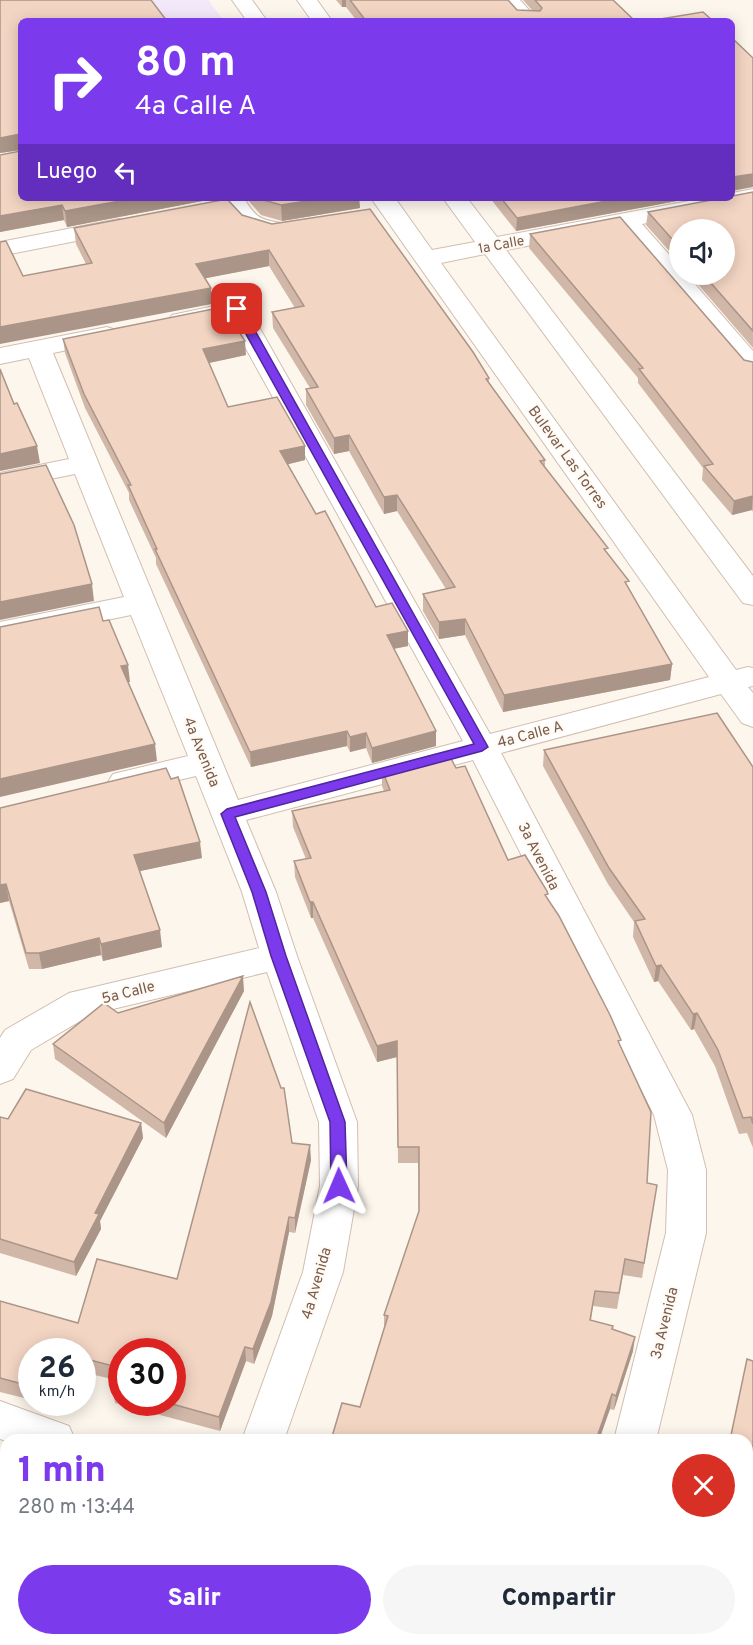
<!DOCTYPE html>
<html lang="es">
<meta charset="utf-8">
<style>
body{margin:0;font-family:Overpass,sans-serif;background:#f6f6f7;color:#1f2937;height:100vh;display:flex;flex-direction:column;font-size:22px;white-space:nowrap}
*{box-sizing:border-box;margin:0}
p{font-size:20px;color:#747a83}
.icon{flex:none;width:33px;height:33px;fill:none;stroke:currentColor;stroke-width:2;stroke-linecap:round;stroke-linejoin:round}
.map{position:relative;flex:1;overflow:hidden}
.details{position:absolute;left:0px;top:1434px;width:753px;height:212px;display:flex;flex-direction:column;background:#fff;border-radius:18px 18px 0 0;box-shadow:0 3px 15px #0003}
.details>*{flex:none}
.guide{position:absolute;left:18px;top:18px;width:717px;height:183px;border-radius:9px;box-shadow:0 3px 15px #0003;background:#7c3aed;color:#fff;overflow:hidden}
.fabs{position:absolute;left:669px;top:219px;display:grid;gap:12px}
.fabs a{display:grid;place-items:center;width:66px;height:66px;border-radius:50%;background:#fff;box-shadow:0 3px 15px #0003;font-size:30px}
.speed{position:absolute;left:18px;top:1338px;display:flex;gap:12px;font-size:30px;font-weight:700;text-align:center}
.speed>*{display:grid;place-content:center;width:78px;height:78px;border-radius:50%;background:#fff;box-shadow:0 3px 15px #0003;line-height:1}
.speed small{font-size:15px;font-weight:400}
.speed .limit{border:9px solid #d22;background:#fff;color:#111}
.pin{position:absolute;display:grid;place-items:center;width:51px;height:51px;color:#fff;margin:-26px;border-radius:12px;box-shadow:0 3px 9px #0006}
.me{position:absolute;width:66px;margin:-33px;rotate:359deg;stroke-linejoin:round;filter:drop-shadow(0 0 4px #0008)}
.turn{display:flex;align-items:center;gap:21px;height:126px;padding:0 18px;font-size:27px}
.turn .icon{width:78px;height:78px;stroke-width:2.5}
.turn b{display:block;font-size:42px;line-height:51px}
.then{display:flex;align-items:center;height:57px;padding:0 18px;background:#0003;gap:12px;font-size:22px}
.round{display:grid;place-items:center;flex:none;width:63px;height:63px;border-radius:32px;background:#f6f6f7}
.overview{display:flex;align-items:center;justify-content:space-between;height:102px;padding:0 18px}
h1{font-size:36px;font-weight:800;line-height:45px;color:#7c3aed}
.cta{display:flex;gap:12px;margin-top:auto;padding:12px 18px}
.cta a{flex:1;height:69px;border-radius:36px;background:#7c3aed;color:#fff;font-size:24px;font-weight:800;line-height:69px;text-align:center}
.cta a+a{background:#f6f6f7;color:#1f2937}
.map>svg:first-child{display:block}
</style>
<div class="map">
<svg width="753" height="1645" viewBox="0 0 753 1645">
<rect width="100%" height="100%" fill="#fdf6ec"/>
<path fill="#f3e8fa" d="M0,0H208L224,21H21Z"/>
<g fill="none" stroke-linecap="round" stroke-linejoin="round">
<g stroke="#d1beb0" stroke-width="2">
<path id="minor" d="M232,0H252L267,21H247Z
M297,0H317L332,21H312Z
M499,0H520L539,21H518Z
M753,189V203L642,224L680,267V274H686L753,351V375L744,373L620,228L506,250L753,576V605L743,603L485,254L441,263L736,670L748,667L753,668V686L748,687L753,693V727L742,723L721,694L501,753L692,1115L706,1170V1233L656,1440H614L666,1233L668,1170L654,1115L473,760L246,820L276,892L297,956L357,1122L358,1186L343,1272L284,1440H242L303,1272L320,1186L319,1122L267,972L92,1014L31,1050L13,1079L0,1084V1038L5,1030L69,993L259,948L242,892L196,776L124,793L113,790L108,782L113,774L188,756L131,615L0,642V622L124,597L75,474L0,489V473L69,459L29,358L0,364V348L107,327L116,330L120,335L116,340L53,353L238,800L463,741L229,318L181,328L172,325L168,320L172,315L237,301L246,304L490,734L709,677L371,198H395L432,250L475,242L443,198H467L497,237L705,198H732V193Z
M220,198H244C258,223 265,219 289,225L293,230L289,235C255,244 236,226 220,198Z
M119,219L127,221L131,226L127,231L0,256V242Z
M0,1401L69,1426L75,1440L6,1441L0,1439Z
M169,1640H215L213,1645H167Z
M562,1640H608L607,1645H561Z"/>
</g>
<use href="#minor" fill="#fff" fill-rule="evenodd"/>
</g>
<path fill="#d1b7a8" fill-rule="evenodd" d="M336,0H508L517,10H532L523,0H613L635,21H357L346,7H342Z
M21,21L218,198L67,227L64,220L0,232V155L21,151V150L0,153Z
M753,192V348L689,274H724L680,230V263L646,225L648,212Z
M246,198H359L360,208L282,221L261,215Z
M490,198H693L516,231Z
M242,215L489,378V382L545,460V467L607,553L629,588L672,664L670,680L503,712L465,635L439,639L423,611V594L446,589L397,511L384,514L349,451L334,454L306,405V389L310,388L273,328L272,312L295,308L269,266L205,278L211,288L212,304L23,276L86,264L76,244L74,228Z
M530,234L744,360L753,362V512L752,510L732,515L702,480L703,468L638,383V378L529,248Z
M63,339L246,355L209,363L228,407L305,446V460L288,464L316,514L376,607L408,646L394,649L436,746L372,763L366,748L350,752L347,746L251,767L156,564V558L129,500V493L85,408L65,353Z
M544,750L753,767V1148L747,1133L739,1134L715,1066L694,1029L691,1030L658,981L654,982L633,937L634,922L608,884L543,766Z
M456,768L508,860L548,898L620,1047L647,1183L657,1185L642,1278L623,1275L617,1309L593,1306L591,1320L612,1329L633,1351L614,1410L610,1409L599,1440H331L360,1407L384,1328V1315L419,1212L418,1163H398L397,1057L377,1062L313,918H311L295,877L294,861L306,859L293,827L292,811L384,791L382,786V770Z
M0,808L202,858L139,871L162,947L103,961L101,955L42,969H29L9,901L0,903Z
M244,991L166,1138L55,1059L53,1044L118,1013Z
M0,1117L8,1119L141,1123L143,1138L100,1221L101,1229L76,1276L0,1253Z
M292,1143L311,1160L295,1233L289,1232L272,1316L254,1364L246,1361L220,1431L115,1403L113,1388L116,1380L82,1372V1352H32V1400L0,1392V1301L78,1323L177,1279ZM122,1352L172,1402H122Z
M0,1464L6,1465V1599L0,1597Z"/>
<path fill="#aa9588" d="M342,0H346V7H342Z
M21,134V150L0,153V138Z
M753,174V187L732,191V181L733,177Z
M136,198H218L67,227L65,211Z
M325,198H359L360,208L282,221L281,205Z
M622,198H693L516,231L517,218Z
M62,205L64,220L0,232V216Z
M269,250V266L197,280L196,264Z
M211,288L212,304L0,344V327Z
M245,341L246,355L204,364L203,349Z
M349,435V451L334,454V438Z
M37,446L40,463L0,471V454Z
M305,446V460L281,466L280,451Z
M397,495V511L384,514V497Z
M753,496L752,510L732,515L734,501Z
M92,584L94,601L0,620V602Z
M465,619V635L439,639V622Z
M408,631V646L387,650V635Z
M672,664L670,680L503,712L504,695Z
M128,665L130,682L123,683L121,666Z
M347,731V746L251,767L250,752Z
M436,731V746L372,763V748Z
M366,733V748L350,752V737Z
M155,744L157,761L0,797V779Z
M200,842L202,858L136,872L134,855Z
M6,884L9,901L0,903V885Z
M310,902H313V918H311Z
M160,930L162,947L103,961L101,944Z
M99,938L101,955L42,969L39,953Z
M661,965L658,981L654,982L656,966Z
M243,976L244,991L166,1138L164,1123Z
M697,1013L694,1029L691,1030L693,1014Z
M397,1041V1057L377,1062V1046Z
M141,1123L143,1138L100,1221L101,1229L76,1276L74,1262L95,1213Z
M310,1145L311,1160L295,1233V1218Z
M289,1217V1232L272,1316L254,1364L253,1349Z
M635,1337L633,1351L614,1410L616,1396Z
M245,1347L246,1361L220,1431L219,1417Z
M612,1394L610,1409L599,1440H596Z"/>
<path fill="#f3d5c3" stroke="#aa9588" stroke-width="1.5" d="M0,0H151L167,21H21V198H136L65,211L62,205L0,216V155L21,151V134L0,138Z
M350,0H508L517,10L540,11L542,8L535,0H613L635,21H366Z
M703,12L713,21H648Z
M732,38L753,58V174L733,177L732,181Z
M753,192V331L703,274H724V230H680V248L648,212L722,198H732V196Z
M259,198H325L281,205L260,199Z
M501,198H622L517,218Z
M227,199L242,215L272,224L370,209L473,352L489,378L486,379L545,460L540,461L608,548L604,549L629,581L625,582L672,664L504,695L465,619L439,622L423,594L455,587L397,495L384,497L349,435L334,438L306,389L318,387L272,312L304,306L269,250L196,264L211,288L0,327V242L6,241L23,276L92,263L74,228Z
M620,217L744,360L753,362V496L734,501L704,466L713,464L639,369L643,368L530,234Z
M223,307L245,341L203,349L228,407L277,397L305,446L280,451L316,514L325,511L376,607L392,603L408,631L387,635L436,731L372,748L366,733L350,737L347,731L250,752L155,549H157L128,485H131L84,394L63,339Z
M0,369L14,404L17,403L37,446L0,454Z
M46,465L74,525L92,584L0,602V474Z
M99,607L103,621L109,620L128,665L121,666L155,744L0,779V627Z
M717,713L753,767V1124L751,1117L743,1118L718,1050L697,1013L693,1014L661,965L656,966L635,921L645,919L609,868L544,750Z
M448,753L456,768L465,766L508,860L525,855L547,891L548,894L545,895L559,916L610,1015L621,1040L618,1041L651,1112L647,1183L657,1185L644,1263L625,1259L619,1293L595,1291L590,1320L613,1326L612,1329L635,1337L616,1396L612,1394L596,1440H331L342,1403L360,1407L388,1316L384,1315L419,1211V1147H398L397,1041L377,1046L313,902H310L294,861L311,858L292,811L390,790L382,770Z
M166,768L171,779L178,777L200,842L134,855L160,930L101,944L99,938L39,953H26L6,884L0,885V808Z
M243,976L164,1123L53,1044L104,1003L118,1013Z
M250,1002L281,1088H284L292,1143L310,1145L295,1218L289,1217L271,1302L253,1349L245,1347L219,1417L165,1402H172V1352H122V1391L113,1388L121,1368L82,1358V1352H56L46,1349L45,1352H32V1382L30,1386L0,1378V1301L78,1323L97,1259L177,1279Z
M26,1089L141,1123L95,1213L99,1214L74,1262L0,1239V1117L8,1119Z
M747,1359L753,1361V1645H661L662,1640H747V1440H730Z
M0,1464L6,1465V1587L0,1585Z
M238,1640H554L552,1645H236Z"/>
<path fill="#7c3aed" stroke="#51269a" stroke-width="1.5" d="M237,306L243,309L488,747L482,751L235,817L266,892L286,956L345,1122L347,1186L344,1191L339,1193L333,1191L331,1186L330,1122L271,956L252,892L221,814L227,809L474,744L232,309Z"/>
<g text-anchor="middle" stroke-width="4.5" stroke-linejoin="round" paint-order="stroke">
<g font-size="14" fill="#7a5c4d" stroke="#fffaf3">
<text transform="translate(501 244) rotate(-11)" y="5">1a Calle</text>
</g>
<g font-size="15" fill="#7a5c4d" stroke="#fffaf3">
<text transform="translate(568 457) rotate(54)" y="5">Bulevar Las Torres</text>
<text transform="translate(530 734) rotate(-15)" y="5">4a Calle A</text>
<text transform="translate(202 752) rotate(68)" y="5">4a Avenida</text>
<text transform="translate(539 856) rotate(63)" y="5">3a Avenida</text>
<text transform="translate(128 992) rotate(-14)" y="5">5a Calle</text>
<text transform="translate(316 1283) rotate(-74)" y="5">4a Avenida</text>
<text transform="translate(664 1323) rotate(-76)" y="5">3a Avenida</text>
</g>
</g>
</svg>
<div class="fabs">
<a><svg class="icon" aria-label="sound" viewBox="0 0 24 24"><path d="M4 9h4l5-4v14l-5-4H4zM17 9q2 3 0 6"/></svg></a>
</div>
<div class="speed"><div>26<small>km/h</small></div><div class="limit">30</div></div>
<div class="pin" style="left:237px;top:309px;background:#d93025"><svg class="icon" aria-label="arrive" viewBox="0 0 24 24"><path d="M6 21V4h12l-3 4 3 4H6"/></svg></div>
<svg class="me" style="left:339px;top:1186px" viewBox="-20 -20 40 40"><path d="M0-17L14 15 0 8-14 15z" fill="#7c3aed" stroke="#fff" stroke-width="4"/></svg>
<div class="guide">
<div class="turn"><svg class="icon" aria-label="right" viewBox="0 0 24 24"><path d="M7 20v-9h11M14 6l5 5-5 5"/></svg><div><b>80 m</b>4a Calle A</div></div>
<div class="then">Luego<svg class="icon" aria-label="left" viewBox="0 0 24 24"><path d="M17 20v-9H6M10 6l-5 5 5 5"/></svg></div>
</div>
<section class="details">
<div class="overview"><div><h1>1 min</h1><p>280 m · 13:44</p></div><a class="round" style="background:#d93025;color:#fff"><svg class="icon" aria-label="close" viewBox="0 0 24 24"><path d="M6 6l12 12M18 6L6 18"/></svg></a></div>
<div class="cta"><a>Salir</a><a>Compartir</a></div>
</section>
</div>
